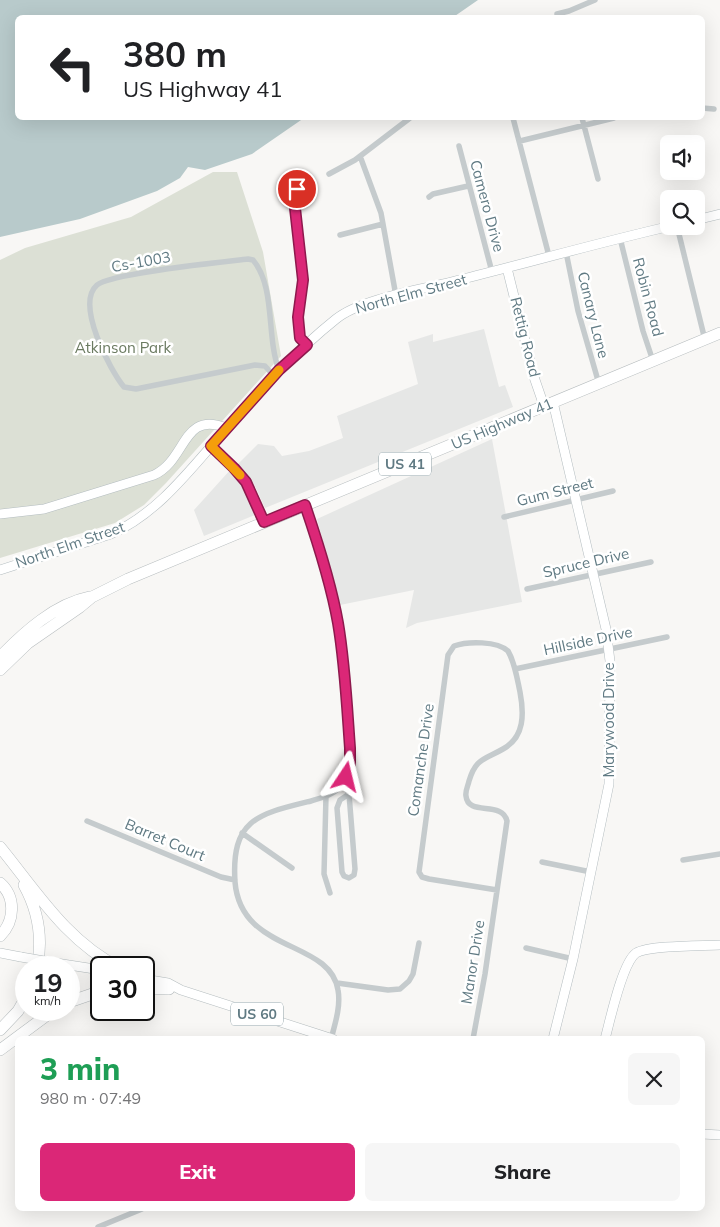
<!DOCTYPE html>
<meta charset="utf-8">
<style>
body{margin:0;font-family:Mulish,sans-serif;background:#f6f6f6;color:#202124;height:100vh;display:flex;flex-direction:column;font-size:19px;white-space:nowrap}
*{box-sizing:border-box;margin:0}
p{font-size:16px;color:#757577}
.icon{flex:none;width:28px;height:28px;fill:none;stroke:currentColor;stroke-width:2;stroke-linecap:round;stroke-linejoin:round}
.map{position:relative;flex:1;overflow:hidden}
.drawer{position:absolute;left:15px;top:1036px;width:690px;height:175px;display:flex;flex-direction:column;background:#fff;border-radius:8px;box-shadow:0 5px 20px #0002}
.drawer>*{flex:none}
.hud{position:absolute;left:15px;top:15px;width:690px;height:105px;border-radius:8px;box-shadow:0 5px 20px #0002;background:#fff;color:#202124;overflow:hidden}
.buttons{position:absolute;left:660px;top:135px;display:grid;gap:10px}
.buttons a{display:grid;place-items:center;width:45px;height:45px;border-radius:8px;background:#fff;box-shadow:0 5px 20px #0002;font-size:25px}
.speed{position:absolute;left:15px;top:956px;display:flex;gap:10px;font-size:25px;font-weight:700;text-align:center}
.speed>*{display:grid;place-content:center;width:65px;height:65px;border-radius:50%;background:#fff;box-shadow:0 5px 20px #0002;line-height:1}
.speed small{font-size:12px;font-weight:400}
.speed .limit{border:2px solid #111;border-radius:8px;background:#fff;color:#111}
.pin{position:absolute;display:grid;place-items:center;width:42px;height:42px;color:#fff;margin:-21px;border:2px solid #fff;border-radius:50%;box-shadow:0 1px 5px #0007}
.me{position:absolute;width:55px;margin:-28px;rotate:10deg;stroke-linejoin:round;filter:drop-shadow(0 0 4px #0008)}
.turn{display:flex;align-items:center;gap:18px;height:105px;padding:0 25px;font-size:22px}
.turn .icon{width:65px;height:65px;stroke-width:2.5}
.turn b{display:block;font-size:35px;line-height:42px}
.round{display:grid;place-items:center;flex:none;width:52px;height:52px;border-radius:8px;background:#f6f6f6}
.headline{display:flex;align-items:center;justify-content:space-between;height:85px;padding:0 25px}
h1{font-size:30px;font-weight:800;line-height:38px;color:#1e9e55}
.primary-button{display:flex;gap:10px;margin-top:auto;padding:10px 25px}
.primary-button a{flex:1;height:58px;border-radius:8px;background:#db2777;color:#fff;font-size:20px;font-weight:800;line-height:58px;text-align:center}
.primary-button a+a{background:#f6f6f6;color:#202124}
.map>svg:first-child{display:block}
</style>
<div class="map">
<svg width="720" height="1227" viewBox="0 0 720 1227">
<rect width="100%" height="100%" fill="#f8f7f5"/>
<path fill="#e6e7e6" d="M484,329L499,387L505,385L513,407L265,508L254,484L247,475L236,466L258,444L274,446L282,456L309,451L343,438L337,416L418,384L408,342L433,334V342Z
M492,439L522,602L417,623L406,628L414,590L340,605L317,519Z
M231,469L245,485L257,514L204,536L194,510Z"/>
<path fill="#dce0d5" d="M213,172H237L263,252L281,356L166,483L144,505L115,523L0,558V260L25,248L131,217Z"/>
<path fill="#b8cacb" d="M0,0H478L452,18H18V118H304L252,154L205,170L188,167L180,178L157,191L80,219L0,237Z"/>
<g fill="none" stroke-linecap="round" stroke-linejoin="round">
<g stroke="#b4bdc0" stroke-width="10">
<path id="secondary" d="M696,220L720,214
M507,268L534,377L544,406
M553,402L606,629L610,661L609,784L573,959L553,1039
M0,514L44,509L154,475C187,460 182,410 226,428
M0,570L111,534C159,513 192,467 227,428C261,389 296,351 336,319C361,299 419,290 451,282C524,264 597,243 671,226
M605,1039C610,1021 622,963 636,953C650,945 702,946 720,945"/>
</g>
<g stroke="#b5bdbf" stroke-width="10">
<path id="primary" d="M0,953L21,957
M56,963L101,970
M144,979L168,983L181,990L333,1039
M702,1134L720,1135"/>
</g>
<g stroke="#b7bdbf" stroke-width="12">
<path id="highway" d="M0,657C24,632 55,604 90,597
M0,670L28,643L80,607L92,597L128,579L720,333
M0,847C36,891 67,942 120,968
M0,883C16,897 15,921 0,936
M24,885C39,912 43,938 37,968
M144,978L149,980
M144,988L169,989
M69,1002L101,991
M0,1030L18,1011L26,997
M0,1050L54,1010"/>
</g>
<path stroke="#c5cbcd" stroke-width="5.5" d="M557,14L569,11L595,0
M702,108L714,109
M513,118L549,256
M582,118L598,179
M520,141L614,118
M459,146L492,272
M360,156L381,213L396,296
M329,174L355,160L410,118
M294,187L298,191L295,204L287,194L288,189Z
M429,197L433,194L468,186
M295,204L303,275L298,317L301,338L307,345
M677,226L705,340
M340,235L383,224
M620,238L643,331L653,361
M566,252L578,311L599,384
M274,376L265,366L255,365L136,389L124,387C110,370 75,304 97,285C111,273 223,262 248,259L253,260C276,287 266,337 279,370
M211,447L234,468L246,482L264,522
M305,505C318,543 330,582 337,622C343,652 345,682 347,712C349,734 356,763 343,783C336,794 324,797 311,801C258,814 231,819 235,882C241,954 330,939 338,990C341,1006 335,1024 331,1039
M504,517L613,491
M527,589L651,562
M515,669L667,637
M343,783L349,794L340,800L337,808L342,872L344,876L349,878L354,875L355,869L349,794
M326,796L324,874L330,893
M87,821L221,877L235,880
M242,833L292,868
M683,860L720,854
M542,862L591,872
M526,948L573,959
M337,983L388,990L400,989L409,981L413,974L419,943
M473,1039L485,974L507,821C502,800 468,817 466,796C465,791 468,786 469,781C476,758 484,760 503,749C525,737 524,713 520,692C517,678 515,663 508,651C497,641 468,641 454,646L448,655L419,872L422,877L429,879L497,890
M98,1227L142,1209"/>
<use href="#secondary" stroke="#fff" stroke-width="9"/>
<use href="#primary" stroke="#fff" stroke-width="9"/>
<use href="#highway" stroke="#fff" stroke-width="11"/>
<g stroke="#b5bdbf" stroke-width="10" stroke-linecap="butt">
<path id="primary-bridge" d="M21,957L56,963"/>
</g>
<use href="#primary-bridge" stroke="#fff" stroke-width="9"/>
</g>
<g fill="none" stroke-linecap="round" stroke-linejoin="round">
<g stroke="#8e194d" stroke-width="12">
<path id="route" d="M297,189L298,194L295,208L303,280L298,317L300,338L307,345L279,370L211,446L234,468L246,482L264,522L305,505C318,543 331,583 338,623C345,664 347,707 350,748V763L346,777"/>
</g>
<use href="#route" stroke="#db2777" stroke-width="9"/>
<path stroke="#f59e0b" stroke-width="9" d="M240,475L211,446L279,370"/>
</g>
<g text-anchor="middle" stroke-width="5" stroke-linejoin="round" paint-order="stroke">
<g fill="#fff" stroke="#90a2a8" stroke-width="1">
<rect x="379" y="452.5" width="52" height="23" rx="4"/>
<rect x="231" y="1002.5" width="52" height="23" rx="4"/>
</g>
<g font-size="14" font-weight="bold" fill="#607a83">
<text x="405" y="469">US 41</text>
<text x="257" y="1019">US 60</text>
</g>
<g font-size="15" fill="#607a83" stroke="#fff">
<text transform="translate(487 206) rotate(75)" y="5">Camero Drive</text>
<text transform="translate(141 262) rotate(-10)" y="5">Cs-1003</text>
<text transform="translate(411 294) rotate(-15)" y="5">North Elm Street</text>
<text transform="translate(648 297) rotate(75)" y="5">Robin Road</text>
<text transform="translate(593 315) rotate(76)" y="5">Canary Lane</text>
<text transform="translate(525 337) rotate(76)" y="5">Rettig Road</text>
<text transform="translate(502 424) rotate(-23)" y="5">US Highway 41</text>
<text transform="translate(555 492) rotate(-14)" y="5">Gum Street</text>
<text transform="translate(70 545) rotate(-19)" y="5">North Elm Street</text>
<text transform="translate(586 563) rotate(-13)" y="5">Spruce Drive</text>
<text transform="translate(588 641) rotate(-12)" y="5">Hillside Drive</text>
<text transform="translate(609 720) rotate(-90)" y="5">Marywood Drive</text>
<text transform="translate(421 760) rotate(-82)" y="5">Comanche Drive</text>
<text transform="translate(165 840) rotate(23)" y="5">Barret Court</text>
<text transform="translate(473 962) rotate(-81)" y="5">Manor Drive</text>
</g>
<g font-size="15" fill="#6a7a60" stroke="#fff">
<text x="123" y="353">Atkinson Park</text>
</g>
</g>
</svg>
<div class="buttons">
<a><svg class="icon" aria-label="sound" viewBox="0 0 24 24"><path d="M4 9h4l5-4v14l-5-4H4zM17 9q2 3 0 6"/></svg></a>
<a><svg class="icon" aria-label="search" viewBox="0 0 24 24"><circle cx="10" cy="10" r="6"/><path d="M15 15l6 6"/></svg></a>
</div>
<div class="speed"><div>19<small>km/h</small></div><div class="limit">30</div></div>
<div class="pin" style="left:297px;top:189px;background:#d93025"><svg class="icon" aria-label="arrive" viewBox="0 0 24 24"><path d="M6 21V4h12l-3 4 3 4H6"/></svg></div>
<svg class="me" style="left:346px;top:777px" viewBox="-20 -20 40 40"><path d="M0-17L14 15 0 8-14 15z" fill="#db2777" stroke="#fff" stroke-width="4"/></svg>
<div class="hud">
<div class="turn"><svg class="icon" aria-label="left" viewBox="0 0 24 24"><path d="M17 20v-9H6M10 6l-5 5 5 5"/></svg><div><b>380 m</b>US Highway 41</div></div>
</div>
<section class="drawer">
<div class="headline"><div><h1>3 min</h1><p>980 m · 07:49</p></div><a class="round"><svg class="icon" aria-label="close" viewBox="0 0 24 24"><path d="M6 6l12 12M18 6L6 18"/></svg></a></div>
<div class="primary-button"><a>Exit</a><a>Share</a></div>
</section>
</div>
